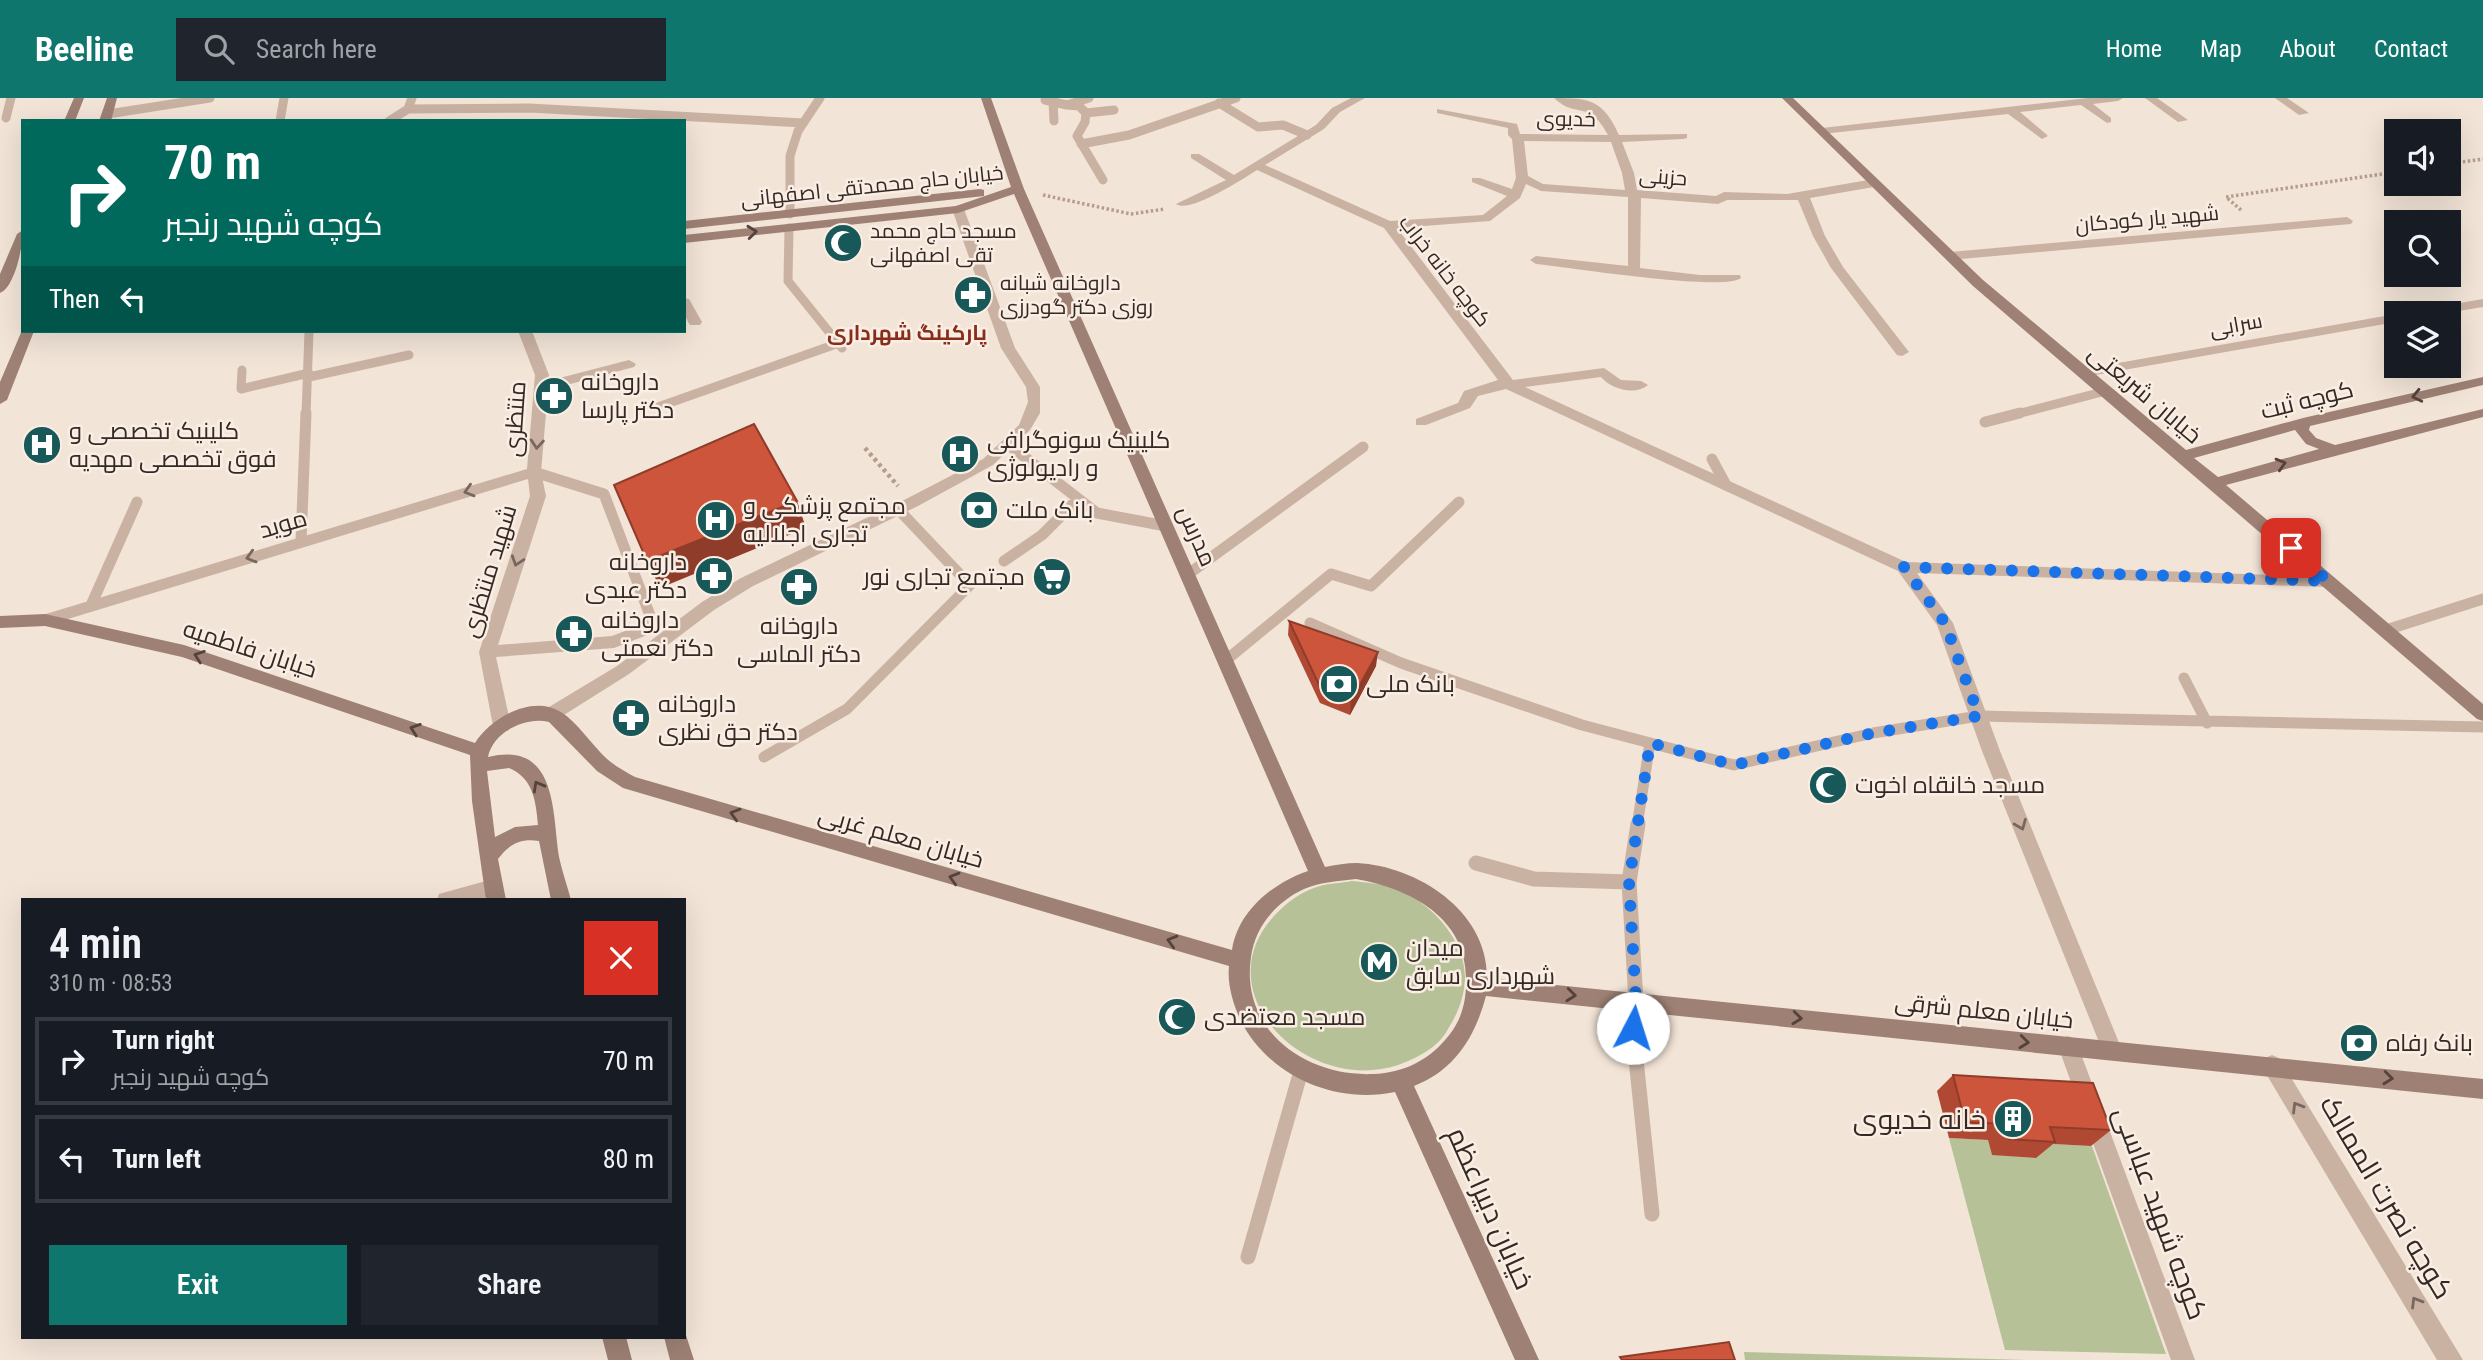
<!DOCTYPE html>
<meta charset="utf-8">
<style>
body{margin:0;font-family:"Roboto Condensed",Cairo,sans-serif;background:#20242c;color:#f1f3f6;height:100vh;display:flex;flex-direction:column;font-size:26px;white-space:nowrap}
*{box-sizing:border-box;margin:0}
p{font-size:23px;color:#9ea1a6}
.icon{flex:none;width:38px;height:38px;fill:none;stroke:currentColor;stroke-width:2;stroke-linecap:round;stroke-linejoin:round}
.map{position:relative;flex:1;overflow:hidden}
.details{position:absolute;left:21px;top:800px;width:665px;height:441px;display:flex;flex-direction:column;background:#171b24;border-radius:0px;box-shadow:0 7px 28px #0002}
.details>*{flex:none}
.top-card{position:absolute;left:21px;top:21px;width:665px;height:214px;border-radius:0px;box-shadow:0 7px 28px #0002;background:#00695c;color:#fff;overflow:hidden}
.tools{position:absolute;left:2384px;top:21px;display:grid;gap:14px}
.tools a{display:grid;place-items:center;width:77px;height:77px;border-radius:0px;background:#171b24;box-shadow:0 7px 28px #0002;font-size:35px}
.pin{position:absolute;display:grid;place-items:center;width:60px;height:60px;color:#fff;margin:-30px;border-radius:14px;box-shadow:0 4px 10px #0006}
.me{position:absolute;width:77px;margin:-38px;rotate:5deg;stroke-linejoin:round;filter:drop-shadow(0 0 5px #0008)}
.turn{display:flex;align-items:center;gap:24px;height:147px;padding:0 28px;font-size:32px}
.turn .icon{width:91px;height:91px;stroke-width:2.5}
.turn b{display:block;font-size:49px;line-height:60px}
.then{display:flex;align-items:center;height:66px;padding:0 28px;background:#0003;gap:14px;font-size:26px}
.round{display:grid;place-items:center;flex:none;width:74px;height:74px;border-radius:0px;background:#20242c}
.overview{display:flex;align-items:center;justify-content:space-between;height:119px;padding:0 28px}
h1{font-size:42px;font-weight:600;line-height:52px}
.cta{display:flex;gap:14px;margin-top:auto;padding:14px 28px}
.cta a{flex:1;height:80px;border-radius:0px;background:#0f766e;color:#fff;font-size:28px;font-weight:600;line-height:80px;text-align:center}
.cta a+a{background:#20242c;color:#f1f3f6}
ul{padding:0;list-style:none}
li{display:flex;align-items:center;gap:21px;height:88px;margin:0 14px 10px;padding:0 14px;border:4px solid #363941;border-radius:0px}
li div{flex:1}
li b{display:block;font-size:26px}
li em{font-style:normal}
header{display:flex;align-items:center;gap:42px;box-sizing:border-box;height:98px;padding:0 35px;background:#0f766e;color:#fff}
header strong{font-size:33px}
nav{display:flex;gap:38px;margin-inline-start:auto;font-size:24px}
.search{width:490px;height:63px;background:#20242c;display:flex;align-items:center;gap:18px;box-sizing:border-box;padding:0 24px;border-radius:0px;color:#9ea1a6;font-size:26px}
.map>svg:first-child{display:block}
</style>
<header>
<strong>Beeline</strong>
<div class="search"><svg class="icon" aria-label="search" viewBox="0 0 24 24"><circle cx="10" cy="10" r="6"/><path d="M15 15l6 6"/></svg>Search here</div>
<nav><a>Home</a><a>Map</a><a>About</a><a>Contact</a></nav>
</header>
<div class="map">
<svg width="2483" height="1262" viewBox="0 0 2483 1262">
<rect width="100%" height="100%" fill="#f2e4d7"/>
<path fill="#b6c197" d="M1352,783C1362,784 1373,785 1384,787C1423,796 1466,838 1465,881C1464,900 1458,915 1448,931C1438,950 1417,960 1398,967C1304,998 1198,889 1280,812C1291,801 1305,792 1320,788C1330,785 1342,785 1352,783Z
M1949,1040L1988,1042L1992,1057L2031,1045L2092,1048L2166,1256L2005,1252Z
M1744,1254L2027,1262H1745Z"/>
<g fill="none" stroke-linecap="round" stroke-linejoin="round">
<path stroke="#b69c8d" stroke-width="3.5" stroke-dasharray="2.5 2.5" stroke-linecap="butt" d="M2448,66L2483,61
M1043,97L1131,116L1165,111
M2241,112L2226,99L2396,74"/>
<path stroke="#b69c8d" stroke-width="4.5" stroke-dasharray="3.5 3.5" stroke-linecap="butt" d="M865,350L898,388"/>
<path stroke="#cab2a3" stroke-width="9" d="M1045,2L1067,7L1089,0
M1053,4L1054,23
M1219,5L1258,29L1283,27L1307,37
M1067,7L1079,8L1086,15L1114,12
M408,11L529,10L803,25
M1086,15L1085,24L1077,38L1103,82
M108,16L210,0
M6,20L11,0
M280,23L284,0
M389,23L408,11L412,0
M1081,46L1129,37L1236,0
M790,116V58L798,33L820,0
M789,130L788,183L842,250
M242,272L241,291L309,275
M309,279L409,257
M658,309L839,245
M306,317L309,233
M2013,317L2106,293"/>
<path stroke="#cab2a3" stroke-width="11" d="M1985,324L2020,315
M1009,347L1097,415L1166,428
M1712,361L1726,387
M534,374L604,396L654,528
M301,444L306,315
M1004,463L1042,437L1078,401
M1187,477L1363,349
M92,505L137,404
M1310,525L1401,565L1582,627L1734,667L1873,635L1979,618L2483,629
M2386,532L2483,501
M1225,563L1331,476L1371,488L1459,404
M2184,580L2207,625
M764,659L847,611L970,487L898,411
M1637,728L1650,645"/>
<path stroke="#cab2a3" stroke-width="15" d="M1476,765L1534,781L1629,784
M1630,903L1652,1116
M1636,904L1629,784L1638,726
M1248,1159L1301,973"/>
<path fill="#cab2a3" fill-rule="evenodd" d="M1351,0H1365L1340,14L1324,31L1265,67L1390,123L1483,117L1507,98L1472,84V80H1480L1512,91L1516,80L1512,41L1508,37V30L1437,15V11L1517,26L1520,36L1608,37C1588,0 1578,22 1554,0C1591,0 1603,2 1619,37L1687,36V40L1683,41L1622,44L1634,75L1637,92L1716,98L1724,94L1787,96L1874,81L1880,85L1874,89L1810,100L1825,138L1843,169L1909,254L1902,258L1897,257L1831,170L1813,138L1798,102H1727L1718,106L1641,100L1640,170L1700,177H1740L1741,180C1724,194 1567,169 1536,166L1530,162L1536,158L1628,168V99L1541,93L1526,86L1520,100L1490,123L1397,130L1513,282L1604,270L1621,282L1641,283L1648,287C1635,298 1611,291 1601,279L1525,289L1906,464L2334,479L2336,483L2328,489L1917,475L1953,525L2000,653L2122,952L2119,959L2112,962L2105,959L1982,653L1937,527L1898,473L1506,291L1478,298L1470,310L1426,327H1416V321L1458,305L1464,293L1498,282L1384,130L1257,72C1243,81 1189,116 1176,106L1226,82L1191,60V56H1199L1234,77L1316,27L1332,10ZM1524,43L1611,44L1622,75L1625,92L1543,86L1528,78Z
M2088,0H2123L2118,3L2093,6L2111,20V24L2107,25L2081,7L2020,14L2046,36L2048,38L2042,41L2008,16L1822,36L1816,33L1822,30Z
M2145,0H2157L2188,22L2178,24Z
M2275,0H2287L2309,15L2299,17Z
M958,107L964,111L1015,250L1040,289V315L1030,332L993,367L918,408L753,488L714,512L629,576L556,622H544L541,617L544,612L617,568L702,504L741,480L908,400L983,361L1019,327L1028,304L1026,289L1001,250L952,111Z
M2347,119L2353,123L2351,126L1950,162L1944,158L1950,154Z
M684,200L689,201L702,224L700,227H690C684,218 684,211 684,200Z
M2483,201V209L2446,215H2418L2425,211Z
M2396,216V224L2084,279L2077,275L2084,271Z
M518,233H532L549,277L548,283L629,262L636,266L634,269L548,292L541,374L546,398L498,547L612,538L654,522L662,528L660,532L614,550L496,559L511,628L508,633H496L493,628L479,554L530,398L528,381L45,528L39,526L37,522L39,518L527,371L535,277Z
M493,781L500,783L503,789L500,795L477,802H437L439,796Z
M2068,938L2075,941L2078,948L2195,1262H2171L2058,948L2061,941Z
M2272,957L2279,960L2463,1262H2437L2265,974L2262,967L2265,960Z"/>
<path fill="#9e8174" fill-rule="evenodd" d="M74,0H84L75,23H64Z
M107,0H117L111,23H99Z
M981,0H991L1024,91L1325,769C1335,767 1347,765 1357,765C1417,768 1488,813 1487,880L2483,981V1001L1486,898C1475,939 1455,972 1414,988L1539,1262H1515L1395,994C1334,1007 1267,977 1240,921C1233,905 1227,886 1229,868L623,690L597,673L549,624C526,618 493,634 488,659C558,642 552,715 559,759C562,773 567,787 571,802H551L539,743C521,740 509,746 498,761L506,802H486L472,703L470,657L182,559L45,528L0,530V518L45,516L184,547L475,645C491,620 532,596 561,614C578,625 592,647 607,661C615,668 626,674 635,679L1232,852C1238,813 1273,785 1308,773L1014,96L958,115L684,145V137L956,108L1011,89ZM509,670C533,680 536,703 538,727L515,729L495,739L487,673ZM1356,781C1412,791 1469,821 1466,886C1466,904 1461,922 1450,936C1431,961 1405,975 1373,976C1305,979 1240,932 1251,859C1255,829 1276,804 1304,791C1320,784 1339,783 1356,781Z
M1782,0H1793L1983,182L2186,352L2303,320L2483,279V287L2310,328L2309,332L2316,340L2335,347L2483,311V319L2226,387L2483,606V623L2477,621L1973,188ZM2295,332L2306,346L2319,351L2218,379L2194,360Z
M980,91L984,92V98L684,131V123Z
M23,132C23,148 15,189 0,195V176L17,136Z
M23,230V233H34L7,302L0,306V284Z
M684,1231L694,1262H670L664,1239H684Z
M602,1239H626L632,1262H608Z"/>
</g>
<path fill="#af4934" d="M1289,523L1376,568L1350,617L1320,605L1288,537Z
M1953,977L2111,1032L2091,1048L2053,1046L2036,1060L1992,1057L1988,1042L1949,1040L1937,993Z"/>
<path fill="#8f3c2a" d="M797,403L806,430L660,490L647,463Z
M1378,554L1376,568L1350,617L1351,603Z"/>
<path fill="#cc553c" stroke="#8f3c2a" stroke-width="2" d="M754,326L797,403L647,463L614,387Z
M1289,523L1378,554L1351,603L1321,591Z
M1953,977L2093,985L2111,1032L2050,1029L2055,1044L2009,1041L2005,1026L1965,1024Z
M1729,1244L1735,1262H1622L1620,1259Z"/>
<defs><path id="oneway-chevron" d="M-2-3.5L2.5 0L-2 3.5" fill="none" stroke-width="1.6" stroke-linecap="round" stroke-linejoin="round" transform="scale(1.75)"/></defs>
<g stroke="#54433d">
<use href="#oneway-chevron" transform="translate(752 134) rotate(-6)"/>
<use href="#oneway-chevron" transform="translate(2417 298) rotate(167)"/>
<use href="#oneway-chevron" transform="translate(2281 366) rotate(-16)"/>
<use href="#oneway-chevron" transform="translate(199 558) rotate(-161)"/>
<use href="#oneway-chevron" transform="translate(415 631) rotate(-161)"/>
<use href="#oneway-chevron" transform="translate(538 688) rotate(-119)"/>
<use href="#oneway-chevron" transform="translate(735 716) rotate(-164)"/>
<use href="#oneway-chevron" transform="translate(954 780) rotate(-164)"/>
<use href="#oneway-chevron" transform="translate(1172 843) rotate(-164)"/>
<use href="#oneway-chevron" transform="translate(1571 897) rotate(6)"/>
<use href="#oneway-chevron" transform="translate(1797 920) rotate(6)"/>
<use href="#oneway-chevron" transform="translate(2024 944) rotate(6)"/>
<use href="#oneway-chevron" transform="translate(2388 980) rotate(6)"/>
</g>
<g stroke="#78675e">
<use href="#oneway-chevron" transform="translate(537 346) rotate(95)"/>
<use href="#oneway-chevron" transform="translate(469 393) rotate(163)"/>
<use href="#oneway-chevron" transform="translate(251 459) rotate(164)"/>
<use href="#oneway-chevron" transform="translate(517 463) rotate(108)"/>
<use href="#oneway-chevron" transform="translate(2021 727) rotate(68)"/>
<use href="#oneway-chevron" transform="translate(2297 1009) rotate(-121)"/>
<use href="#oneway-chevron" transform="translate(2416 1204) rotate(-121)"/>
</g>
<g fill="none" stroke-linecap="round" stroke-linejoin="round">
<path stroke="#1a73e8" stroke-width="12" stroke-dasharray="0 21.6" d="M1633,930L1630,903L1636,904L1629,784L1650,645L1734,667L1873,635L1979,618L1945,525L1904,469L2328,483L2291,450"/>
</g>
<defs>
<g id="mosque-disc" transform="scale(2.0125)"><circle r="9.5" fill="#195858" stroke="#faeee4"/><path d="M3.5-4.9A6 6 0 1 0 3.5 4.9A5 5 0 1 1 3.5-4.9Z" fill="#fff"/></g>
<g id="pharmacy-disc" transform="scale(2.0125)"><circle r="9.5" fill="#195858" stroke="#faeee4"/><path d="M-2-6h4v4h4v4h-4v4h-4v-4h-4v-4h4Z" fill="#fff"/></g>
<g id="hospital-disc" transform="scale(2.0125)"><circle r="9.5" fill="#195858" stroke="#faeee4"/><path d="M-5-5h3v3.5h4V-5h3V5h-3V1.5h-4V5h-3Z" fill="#fff"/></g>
<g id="bank-disc" transform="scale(2.0125)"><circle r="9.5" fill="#195858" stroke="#faeee4"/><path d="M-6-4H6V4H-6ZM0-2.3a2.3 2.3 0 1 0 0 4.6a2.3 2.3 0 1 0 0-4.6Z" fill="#fff"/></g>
<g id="supermarket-disc" transform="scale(2.0125)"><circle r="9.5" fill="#195858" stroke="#faeee4"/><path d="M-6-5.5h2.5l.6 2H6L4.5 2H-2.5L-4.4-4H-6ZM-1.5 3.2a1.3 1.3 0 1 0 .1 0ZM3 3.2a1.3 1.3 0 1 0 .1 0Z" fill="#fff"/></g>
<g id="metro-disc" transform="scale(2.0125)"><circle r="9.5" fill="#195858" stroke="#faeee4"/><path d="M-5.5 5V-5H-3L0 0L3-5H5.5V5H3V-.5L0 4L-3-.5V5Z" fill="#fff"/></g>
<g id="building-disc" transform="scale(2.0125)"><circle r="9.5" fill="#195858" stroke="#faeee4"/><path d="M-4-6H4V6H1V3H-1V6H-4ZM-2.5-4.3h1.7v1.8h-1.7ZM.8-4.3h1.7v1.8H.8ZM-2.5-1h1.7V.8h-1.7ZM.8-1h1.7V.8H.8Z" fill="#fff"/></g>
</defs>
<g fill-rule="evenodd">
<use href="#mosque-disc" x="843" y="145"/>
<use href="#pharmacy-disc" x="973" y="197"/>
<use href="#pharmacy-disc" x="554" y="298"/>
<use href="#hospital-disc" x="42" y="347"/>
<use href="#hospital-disc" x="960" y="356"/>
<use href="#bank-disc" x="979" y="412"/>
<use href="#hospital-disc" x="716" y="422"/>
<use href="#pharmacy-disc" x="714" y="478"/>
<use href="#supermarket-disc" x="1052" y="479"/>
<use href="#pharmacy-disc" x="799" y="489"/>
<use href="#pharmacy-disc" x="574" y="536"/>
<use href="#bank-disc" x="1339" y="586"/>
<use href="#pharmacy-disc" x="631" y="620"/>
<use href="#mosque-disc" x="1828" y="687"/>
<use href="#metro-disc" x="1379" y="864"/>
<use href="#mosque-disc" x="1177" y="919"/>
<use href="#bank-disc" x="2359" y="945"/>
<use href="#building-disc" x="2013" y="1021"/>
</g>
<g text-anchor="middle" stroke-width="5" stroke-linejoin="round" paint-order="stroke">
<g font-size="21" fill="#352925" stroke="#faeee4">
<text transform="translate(1566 21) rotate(1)" y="7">خدیوی</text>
<text transform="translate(1663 79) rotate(4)" y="7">حزینی</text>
<text transform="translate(872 88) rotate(-6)" y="7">خیابان حاج محمدتقی اصفهانی</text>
<text transform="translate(2147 121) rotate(-5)" y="7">شهید یار کودکان</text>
<text transform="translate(1445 173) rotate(52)" y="7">کوچه خانه خراب</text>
<text transform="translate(2236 227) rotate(-10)" y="7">سرابی</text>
</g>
<g font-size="21" fill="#352925" stroke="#faeee4" text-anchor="start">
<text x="870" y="140">مسجد حاج محمد<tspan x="870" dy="24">تقی اصفهانی</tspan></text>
<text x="1000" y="192">داروخانه شبانه<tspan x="1000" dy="24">روزی دکتر گودرزی</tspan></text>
</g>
<g font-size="21" font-weight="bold" fill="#872e1b" stroke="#faeee4">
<text x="907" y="242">پارکینگ شهرداری</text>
</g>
<g font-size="24" fill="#352925" stroke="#faeee4" text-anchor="start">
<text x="581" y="292">داروخانه<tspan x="581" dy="28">دکتر پارسا</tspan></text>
<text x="69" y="341">کلینیک تخصصی و<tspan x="69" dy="28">فوق تخصصی مهدیه</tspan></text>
<text x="987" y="350">کلینیک سونوگرافی<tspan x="987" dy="28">و رادیولوژی</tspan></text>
<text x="743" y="416">مجتمع پزشکی و<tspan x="743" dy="28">تجاری اجلالیه</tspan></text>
<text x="1006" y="420">بانک ملت</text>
<text x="687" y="472" text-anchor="end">داروخانه<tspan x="687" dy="28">دکتر عبدی</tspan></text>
<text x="1025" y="487" text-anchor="end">مجتمع تجاری نور</text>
<text x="601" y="530">داروخانه<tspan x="601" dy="28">دکتر نعمتی</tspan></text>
<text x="799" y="536" text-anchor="middle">داروخانه<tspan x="799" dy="28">دکتر الماسی</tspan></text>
<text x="1366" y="594">بانک ملی</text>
<text x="658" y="614">داروخانه<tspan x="658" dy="28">دکتر حق نظری</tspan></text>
<text x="1855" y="695">مسجد خانقاه اخوت</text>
<text x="1406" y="858">میدان<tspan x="1406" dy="28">شهرداری سابق</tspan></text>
<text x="1204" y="927">مسجد معتضدی</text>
<text x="2386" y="953">بانک رفاه</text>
</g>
<g font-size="24" fill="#352925" stroke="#faeee4">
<text transform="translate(2145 296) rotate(40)" y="8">خیابان شریعتی</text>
<text transform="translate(2307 302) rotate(-14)" y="8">کوچه ثبت</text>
<text transform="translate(515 321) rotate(-86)" y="8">منتظری</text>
<text transform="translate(283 426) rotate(-16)" y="8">موید</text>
<text transform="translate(1197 438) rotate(66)" y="8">مدرس</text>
<text transform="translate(489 473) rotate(-73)" y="8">شهید منتظری</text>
<text transform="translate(250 551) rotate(18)" y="8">خیابان فاطمیه</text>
<text transform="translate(901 739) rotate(16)" y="8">خیابان معلم غربی</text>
<text transform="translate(1984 913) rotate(6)" y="8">خیابان معلم شرقی</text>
</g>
<g font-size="28" fill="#352925" stroke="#faeee4" text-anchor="end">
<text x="1986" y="1031">خانه خدیوی</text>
</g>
<g font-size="28" fill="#352925" stroke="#faeee4">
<text transform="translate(2387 1099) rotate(59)" y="10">کوچه نصرت الممالک</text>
<text transform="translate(1491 1110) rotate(66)" y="10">خیابان دبیراعظم</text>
<text transform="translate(2161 1115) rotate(70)" y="10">کوچه شهید عباسی</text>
</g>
</g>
</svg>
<div class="tools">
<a><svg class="icon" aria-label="sound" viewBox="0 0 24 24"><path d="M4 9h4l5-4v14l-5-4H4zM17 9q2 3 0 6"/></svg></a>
<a><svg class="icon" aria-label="search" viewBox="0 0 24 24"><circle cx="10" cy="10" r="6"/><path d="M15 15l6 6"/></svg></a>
<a><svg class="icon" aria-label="layers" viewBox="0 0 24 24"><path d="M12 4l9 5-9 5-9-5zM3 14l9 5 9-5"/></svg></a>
</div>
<div class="pin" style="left:2291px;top:450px;background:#d93025"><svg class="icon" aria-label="arrive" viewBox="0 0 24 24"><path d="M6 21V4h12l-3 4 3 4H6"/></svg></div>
<svg class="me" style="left:1633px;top:930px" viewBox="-20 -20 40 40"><circle r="19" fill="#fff"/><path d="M0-13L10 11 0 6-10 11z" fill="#1a73e8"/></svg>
<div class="top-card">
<div class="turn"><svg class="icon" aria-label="right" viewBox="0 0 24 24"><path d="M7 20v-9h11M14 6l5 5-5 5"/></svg><div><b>70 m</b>کوچه شهید رنجبر</div></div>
<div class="then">Then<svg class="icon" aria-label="left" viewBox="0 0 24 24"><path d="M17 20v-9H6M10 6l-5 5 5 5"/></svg></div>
</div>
<section class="details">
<div class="overview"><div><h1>4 min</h1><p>310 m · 08:53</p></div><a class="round" style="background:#d93025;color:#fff"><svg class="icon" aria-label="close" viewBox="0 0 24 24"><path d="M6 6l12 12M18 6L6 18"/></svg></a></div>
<ul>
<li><svg class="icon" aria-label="right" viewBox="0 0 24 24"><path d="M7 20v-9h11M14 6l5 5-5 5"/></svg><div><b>Turn right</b><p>کوچه شهید رنجبر</p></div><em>70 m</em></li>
<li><svg class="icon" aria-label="left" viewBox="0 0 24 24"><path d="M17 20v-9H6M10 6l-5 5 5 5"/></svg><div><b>Turn left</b></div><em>80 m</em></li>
</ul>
<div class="cta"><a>Exit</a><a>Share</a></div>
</section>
</div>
